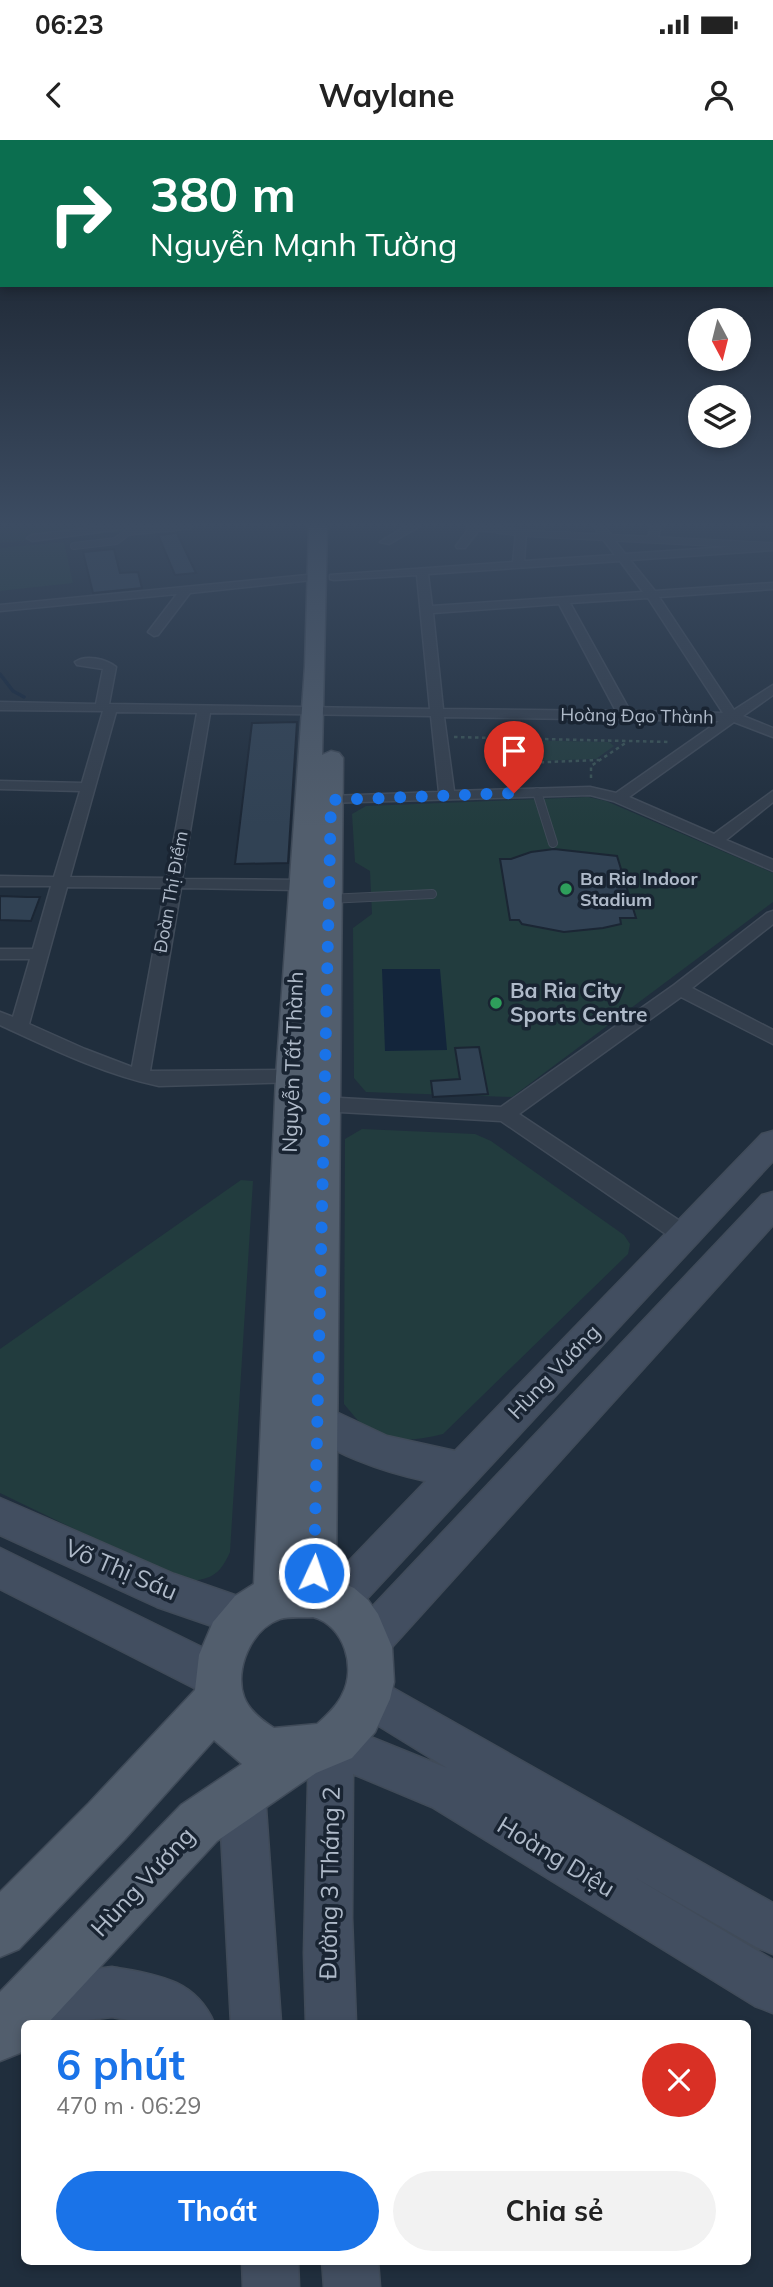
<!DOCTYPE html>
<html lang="vi">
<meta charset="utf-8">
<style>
body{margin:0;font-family:Mulish,sans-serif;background:#f2f2f2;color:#222;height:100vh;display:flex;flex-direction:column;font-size:26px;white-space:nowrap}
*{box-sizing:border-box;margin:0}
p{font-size:23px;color:#767676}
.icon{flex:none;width:38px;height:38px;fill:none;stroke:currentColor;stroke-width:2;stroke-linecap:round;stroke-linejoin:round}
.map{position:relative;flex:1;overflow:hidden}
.sheet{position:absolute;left:21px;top:1880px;width:730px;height:245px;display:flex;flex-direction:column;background:#fff;border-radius:10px;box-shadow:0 4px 10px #0003}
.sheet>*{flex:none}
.top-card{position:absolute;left:0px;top:0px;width:774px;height:147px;box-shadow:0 4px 10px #0003;background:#0b6e4f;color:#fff;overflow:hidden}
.needle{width:46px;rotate:173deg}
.controls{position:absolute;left:688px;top:168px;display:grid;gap:14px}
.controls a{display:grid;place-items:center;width:63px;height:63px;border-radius:50%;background:#fff;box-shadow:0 4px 10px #0003;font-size:35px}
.pin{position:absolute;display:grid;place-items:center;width:60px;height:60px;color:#fff;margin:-72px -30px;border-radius:50% 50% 50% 0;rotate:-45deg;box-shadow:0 0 7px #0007}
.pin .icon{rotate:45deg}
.me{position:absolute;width:77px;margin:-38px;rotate:3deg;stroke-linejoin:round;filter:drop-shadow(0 0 5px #0008)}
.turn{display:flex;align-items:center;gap:24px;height:147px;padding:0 35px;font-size:32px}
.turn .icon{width:91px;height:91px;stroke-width:2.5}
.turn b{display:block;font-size:49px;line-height:60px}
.round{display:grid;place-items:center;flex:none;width:74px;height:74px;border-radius:37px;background:#f2f2f2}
.head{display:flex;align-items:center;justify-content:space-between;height:119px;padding:0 35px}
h1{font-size:42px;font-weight:700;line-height:52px;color:#1a73e8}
.action{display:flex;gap:14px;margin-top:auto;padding:14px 35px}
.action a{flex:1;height:80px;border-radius:42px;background:#1a73e8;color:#fff;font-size:28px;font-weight:700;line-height:80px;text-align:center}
.action a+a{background:#f2f2f2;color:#222}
.status{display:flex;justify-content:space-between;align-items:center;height:49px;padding:0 35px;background:#fff;direction:ltr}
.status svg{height:19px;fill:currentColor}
header{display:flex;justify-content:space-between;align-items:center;height:91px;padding:0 35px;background:#fff;font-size:32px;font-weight:700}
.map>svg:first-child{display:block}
</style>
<div class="status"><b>06:23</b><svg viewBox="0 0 49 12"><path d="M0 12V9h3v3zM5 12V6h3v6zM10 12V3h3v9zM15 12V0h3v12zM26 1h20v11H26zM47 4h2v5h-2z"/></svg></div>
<header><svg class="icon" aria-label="back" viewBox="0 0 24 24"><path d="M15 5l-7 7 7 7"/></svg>Waylane<svg class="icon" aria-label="person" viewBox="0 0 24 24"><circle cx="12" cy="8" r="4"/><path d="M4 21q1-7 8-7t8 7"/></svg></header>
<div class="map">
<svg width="773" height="2147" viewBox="0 0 773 2147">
<rect width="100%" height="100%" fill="#202e3d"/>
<path fill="#223c3e" d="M12,386H151L152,389L0,403V388Z
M64,402L73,443L0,451V408Z
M509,600L609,602L614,606L596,619L502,622L496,602Z
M588,657L606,661L773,733V762L512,957L366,952L354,938L353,788L372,774L370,731L355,722L352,674L366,666Z
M362,989L475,994L491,1001L624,1095L630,1104L628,1114L443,1294C418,1300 390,1305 367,1289C359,1283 351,1272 344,1264L345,999Z
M241,1040L253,1041L230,1412C219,1437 210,1439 184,1442L0,1353V1209Z"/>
<path fill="#13253b" d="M382,829H440L447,910L385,911Z"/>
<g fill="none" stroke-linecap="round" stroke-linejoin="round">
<path stroke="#13253b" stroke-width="3.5" d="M0,534L13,551L24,557"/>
</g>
<path fill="#314254" stroke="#1b2634" stroke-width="2" d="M177,393L196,433L175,435L158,395Z
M114,409L120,433L138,432L142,448L93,453L83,412Z
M297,582L288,723L235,724L252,583Z
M554,709L617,716L636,778H620L621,784L603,788L564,792L522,784L519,780H510L500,719H511L531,712Z
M0,756L27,757H40L31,781L0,780Z
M479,907L488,954L433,957L431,941L460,939L455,908Z"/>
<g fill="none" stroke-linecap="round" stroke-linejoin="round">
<g stroke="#404b59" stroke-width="8">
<path id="lane-far1" d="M469,386L521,393L773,406
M74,406L116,401L128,392L189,386"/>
</g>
<g stroke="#404b59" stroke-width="10">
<path id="lane" d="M537,652L553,703
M328,759L432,754"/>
</g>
<g stroke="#404b59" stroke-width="3">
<path id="street" d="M107,386H143L32,401L27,398L32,395Z
M406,386H420L389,404L380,402Z
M471,386L481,387L465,408H457L456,406Z
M593,386H604L625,414L773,404V410L630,420L655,451L773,443V449L659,457L734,570L773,545V555L743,576L773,588V597L734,582L629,657L714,694L773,651V662L726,700L773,720V731L613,661L590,655L326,663L324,660L331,656L439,652L431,576L210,573L182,739L301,740L309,745L301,750L181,748L150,931L292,930L299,932L301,937L299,942L159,946C103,934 52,909 0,885V872L13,877L30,819H0V809H33L51,746H0V736L54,737L80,651L0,649V641L82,643L103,571L0,570V562L96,564L103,529L77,525L75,522C86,514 106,519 116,527L109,564L430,569L417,435L334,440L330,439V435L513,422L516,393L521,390L526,393L524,421L615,415ZM620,421L643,452L432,466L428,434ZM648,458L723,573L630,571L570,463ZM559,464L616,571L443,569L433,473ZM116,572L197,573L167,738L70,737ZM444,577L719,581L616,653L590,647L454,651ZM67,747L165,748L132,927L85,909L29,884Z
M651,386H661L657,401L648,399Z
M317,434L321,435V439L190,453L158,495L154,496L148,492L177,454L0,471V465Z
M773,771V784L692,848L773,890V904L681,857L519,974L692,1089L695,1095L692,1101L684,1103L676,1101L501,981L322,971L315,969L312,964L315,959L322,957L501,967L674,845L767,773Z"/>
</g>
<g stroke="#404b59" stroke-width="3">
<path id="secondary" d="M773,991V1021L350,1477L336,1483L322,1477L316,1463L322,1449L426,1341C393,1334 316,1312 301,1280L306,1268L319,1264L387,1296L455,1311L762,994Z
M773,1052V1085L383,1517L368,1523L353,1517L347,1502L353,1487L762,1055Z
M0,1358L174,1434L258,1463L264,1477L258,1491L244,1497L157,1467L0,1395Z
M0,1408L232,1522L238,1537L232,1552L217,1558L202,1552L0,1449Z
M368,1534L773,1763V1814L756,1807L634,1737L773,1820V1873L755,1866L432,1667L353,1634L352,1778L356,1883H306L304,1813L309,1603L315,1587L331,1581L447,1628L353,1570L347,1555L353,1540Z
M242,1631L258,1638L265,1654L281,1883H231L219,1654L226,1638Z
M112,1827C155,1835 195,1838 214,1883H143L112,1877L63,1883H24V1893L15,1889L8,1871L15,1853L55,1834Z
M242,2121H298L299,2147H243Z
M322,2121H378L380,2147H324Z"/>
</g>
<g stroke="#404b59" stroke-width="3">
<path id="primary" d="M309,386H327L322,615L331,611L339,613L343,618L336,1440L354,1448L368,1460L378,1474L392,1507L394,1542L390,1559L375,1592L352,1618L316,1633L217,1701L48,1883H24V1908L20,1913L0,1921V1852L181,1665L242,1624L214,1600L125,1699L19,1809L0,1817V1752L89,1663L195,1550L199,1515L213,1482L235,1456L254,1444L276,937L305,526ZM313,1477C344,1485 357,1528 342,1555C337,1566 326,1576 317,1584L274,1588C263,1581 249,1571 244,1557C234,1530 251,1489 280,1479C290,1476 303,1478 313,1477Z"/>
</g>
<path stroke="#3b5556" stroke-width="2.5" stroke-dasharray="3.5 3.5" stroke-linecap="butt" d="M454,597L671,602
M493,598L497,624L599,620
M528,599L534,623
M591,638V626L627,602"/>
<use href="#lane-far1" stroke="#343f4d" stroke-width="6"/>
<use href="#lane" stroke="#343f4d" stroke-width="8"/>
<use href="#street" fill="#343f4d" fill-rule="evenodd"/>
<use href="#secondary" fill="#424e60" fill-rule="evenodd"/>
<use href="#primary" fill="#525e6d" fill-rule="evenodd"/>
</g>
<linearGradient id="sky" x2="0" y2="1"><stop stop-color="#121922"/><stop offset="0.56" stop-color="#3c4c62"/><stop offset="1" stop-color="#3c4c62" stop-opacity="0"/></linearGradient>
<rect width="773" height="687" fill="url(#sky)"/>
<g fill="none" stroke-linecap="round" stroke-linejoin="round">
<path stroke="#1a73e8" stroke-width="12" stroke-dasharray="0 21.6" d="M314,1433L331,660L514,653"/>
</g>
<g fill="#2e9e5b" stroke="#192432" stroke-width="2.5">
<circle cx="566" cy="749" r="7"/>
<circle cx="496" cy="863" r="7"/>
</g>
<g text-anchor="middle" stroke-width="7" stroke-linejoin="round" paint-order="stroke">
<g font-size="18" fill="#afbac9" stroke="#192432">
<text transform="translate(637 576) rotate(1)" y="6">Hoàng Đạo Thành</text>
<text transform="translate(171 752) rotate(-80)" y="6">Đoàn Thị Điểm</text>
</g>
<g font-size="18" font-weight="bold" fill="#afbac9" stroke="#192432" text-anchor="start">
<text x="580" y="745">Ba Ria Indoor<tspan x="580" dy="21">Stadium</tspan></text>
</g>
<g font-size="21" font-weight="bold" fill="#afbac9" stroke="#192432" text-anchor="start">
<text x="510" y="858">Ba Ria City<tspan x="510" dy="24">Sports Centre</tspan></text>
</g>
<g font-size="21" fill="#afbac9" stroke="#192432">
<text transform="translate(293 922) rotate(-88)" y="7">Nguyễn Tất Thành</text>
<text transform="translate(554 1232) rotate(-46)" y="7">Hùng Vương</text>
</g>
<g font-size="24" fill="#afbac9" stroke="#192432">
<text transform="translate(121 1430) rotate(23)" y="8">Võ Thị Sáu</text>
<text transform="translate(556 1717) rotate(31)" y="8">Hoàng Diệu</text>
<text transform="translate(143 1742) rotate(-47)" y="8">Hùng Vương</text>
<text transform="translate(330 1743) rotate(-89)" y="8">Đường 3 Tháng 2</text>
</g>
</g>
</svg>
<div class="controls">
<a><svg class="needle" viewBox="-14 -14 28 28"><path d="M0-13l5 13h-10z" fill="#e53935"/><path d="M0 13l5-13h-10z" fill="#767676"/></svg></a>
<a><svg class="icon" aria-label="layers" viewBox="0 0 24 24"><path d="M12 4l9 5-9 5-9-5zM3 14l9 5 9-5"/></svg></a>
</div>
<div class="pin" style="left:514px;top:653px;background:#d93025"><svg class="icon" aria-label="arrive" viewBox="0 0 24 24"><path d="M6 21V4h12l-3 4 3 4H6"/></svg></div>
<svg class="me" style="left:314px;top:1433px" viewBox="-20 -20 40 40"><circle r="17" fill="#1a73e8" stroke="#fff" stroke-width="3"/><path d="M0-11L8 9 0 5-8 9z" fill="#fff"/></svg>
<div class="top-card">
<div class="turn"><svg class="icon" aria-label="right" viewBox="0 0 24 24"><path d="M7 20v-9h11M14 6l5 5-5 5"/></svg><div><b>380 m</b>Nguyễn Mạnh Tường</div></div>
</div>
<section class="sheet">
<div class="head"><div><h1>6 phút</h1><p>470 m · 06:29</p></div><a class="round" style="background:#d93025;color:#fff"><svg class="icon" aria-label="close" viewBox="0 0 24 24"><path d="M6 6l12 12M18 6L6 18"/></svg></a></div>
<div class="action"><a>Thoát</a><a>Chia sẻ</a></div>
</section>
</div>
